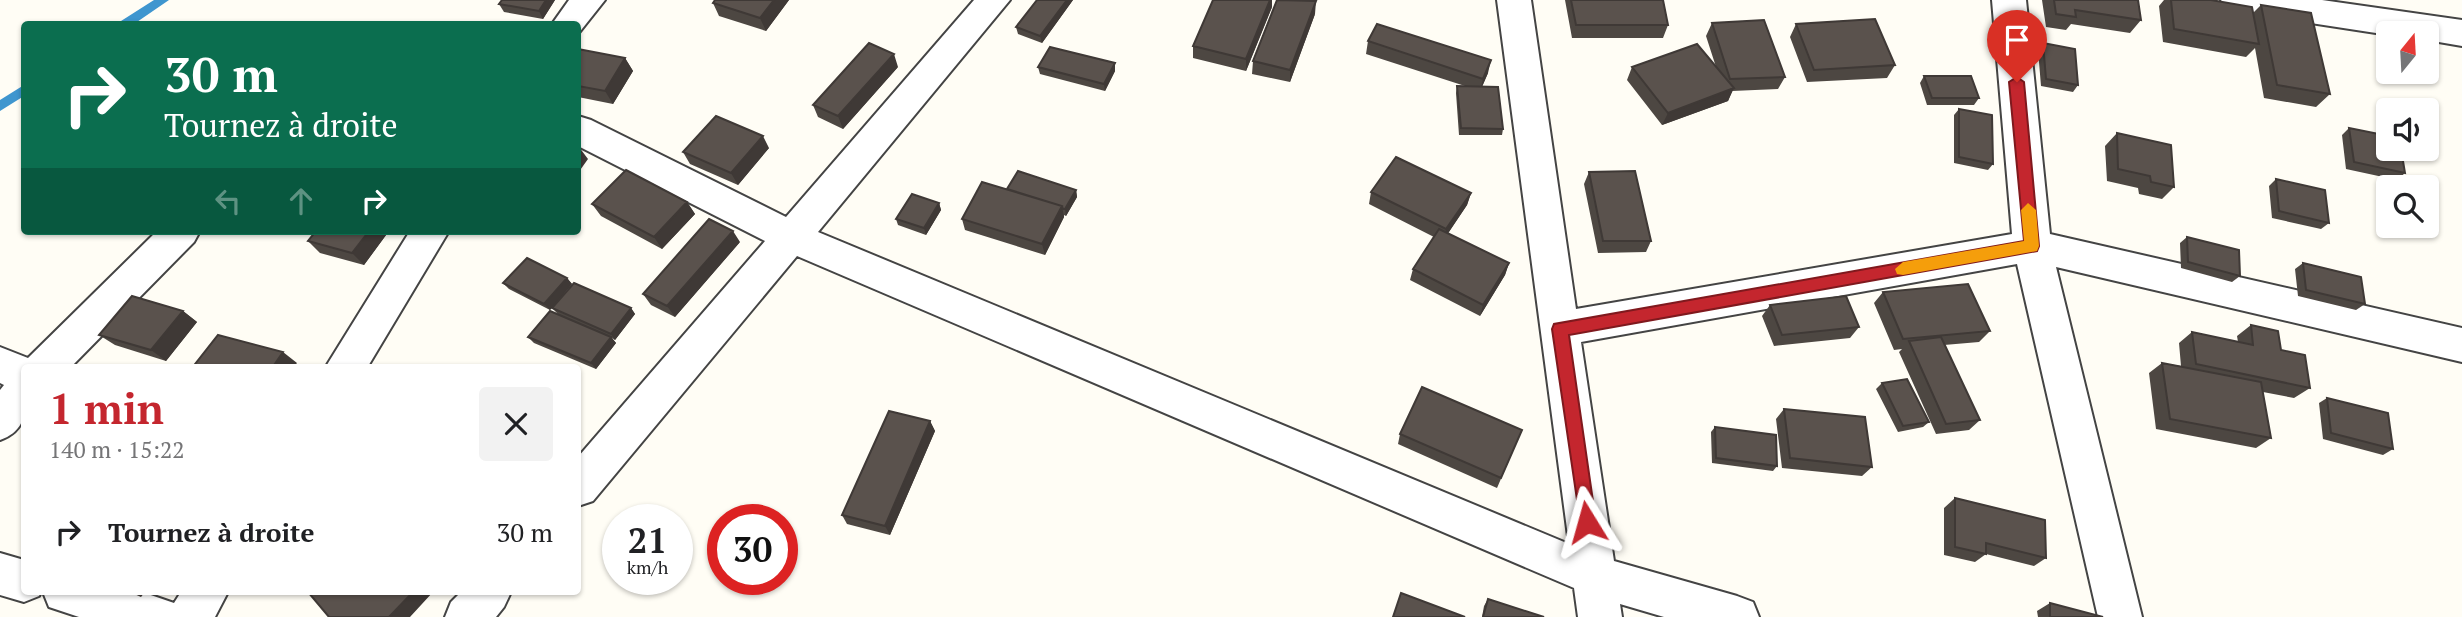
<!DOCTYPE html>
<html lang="fr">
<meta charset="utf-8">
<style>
body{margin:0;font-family:"PT Serif",serif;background:#f2f2f2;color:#202124;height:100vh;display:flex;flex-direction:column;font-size:26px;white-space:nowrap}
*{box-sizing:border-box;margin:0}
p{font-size:23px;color:#757577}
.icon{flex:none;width:38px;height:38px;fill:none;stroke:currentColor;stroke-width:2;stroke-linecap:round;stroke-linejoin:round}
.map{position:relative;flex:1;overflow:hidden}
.side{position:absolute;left:21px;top:364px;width:560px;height:231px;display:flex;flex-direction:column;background:#fff;border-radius:7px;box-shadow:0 2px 5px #0004}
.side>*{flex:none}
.hud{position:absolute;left:21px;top:21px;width:560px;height:214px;border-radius:7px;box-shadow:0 2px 5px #0004;background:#0b6e4f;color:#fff;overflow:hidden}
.needle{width:46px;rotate:18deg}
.buttons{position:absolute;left:2376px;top:21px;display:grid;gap:14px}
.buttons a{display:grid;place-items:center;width:63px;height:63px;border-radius:7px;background:#fff;box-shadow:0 2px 5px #0004;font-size:35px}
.speed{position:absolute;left:602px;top:504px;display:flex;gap:14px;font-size:35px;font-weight:700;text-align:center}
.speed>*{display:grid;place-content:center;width:91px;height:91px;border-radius:50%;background:#fff;box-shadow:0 2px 5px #0004;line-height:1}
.speed small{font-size:18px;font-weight:400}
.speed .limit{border:10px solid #d22;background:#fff;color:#111}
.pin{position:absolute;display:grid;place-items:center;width:60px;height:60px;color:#fff;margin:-72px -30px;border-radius:50% 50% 50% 0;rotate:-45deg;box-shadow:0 0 7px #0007}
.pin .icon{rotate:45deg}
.me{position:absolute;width:77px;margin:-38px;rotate:352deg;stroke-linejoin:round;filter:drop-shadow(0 0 5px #0008)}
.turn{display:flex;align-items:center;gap:24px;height:147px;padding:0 28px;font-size:32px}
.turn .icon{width:91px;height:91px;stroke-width:2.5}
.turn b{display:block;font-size:49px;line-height:60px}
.lanes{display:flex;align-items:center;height:66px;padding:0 28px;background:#0003;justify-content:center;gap:35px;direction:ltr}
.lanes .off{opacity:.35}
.round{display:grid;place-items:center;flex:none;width:74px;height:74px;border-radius:7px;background:#f2f2f2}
.headline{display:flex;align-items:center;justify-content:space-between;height:119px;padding:0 28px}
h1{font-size:42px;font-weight:700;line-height:52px;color:#c4262e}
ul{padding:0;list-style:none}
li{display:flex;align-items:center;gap:21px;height:98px;padding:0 28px}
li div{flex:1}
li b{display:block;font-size:26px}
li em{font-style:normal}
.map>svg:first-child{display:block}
</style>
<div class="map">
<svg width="2462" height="617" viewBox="0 0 2462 617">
<rect width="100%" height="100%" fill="#fffdf5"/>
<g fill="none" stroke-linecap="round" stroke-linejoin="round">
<path fill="#3f96cf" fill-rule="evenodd" d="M154,0H169L134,24H119L121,21Z
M24,85V96L0,111V100Z"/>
<g stroke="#444" stroke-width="4">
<path id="street" d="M569,0H605L578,34V24H552Z
M974,0H1010L818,232L1569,544L1497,0H1531L1576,309L2012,234L1992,0H2026L2050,234L2462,328V362L2056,267L2142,617H2098L2017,264L1581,342L1614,561L1737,596L1753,602L1759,617H1664L1620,604L1622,617H1578L1574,588L797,256L593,501L578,506V457L765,241L578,146V116L591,120L786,217Z
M2221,0H2322L2462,20V46L2427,40V33L2389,35L2238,12L2226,9Z
M157,231H200L194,242L70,368H24C24,398 34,428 0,440V390L4,385L0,383V347L28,358Z
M410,231H449L367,368H325Z
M0,553L24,560V592H41L39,596L24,602L0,595Z
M43,592H142L174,603L181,592H228L215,617H79L49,607Z
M461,592H511L504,607L496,617H445L451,602Z"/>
</g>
<use href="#street" fill="#fff" fill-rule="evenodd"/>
</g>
<path fill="#4d4742" d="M555,0L543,19L504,12L499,4Z
M789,0L766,31L719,16L713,3Z
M1037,0H1073L1042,43L1018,34L1016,27Z
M1565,0H1663L1668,25L1663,38H1572Z
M2042,0H2138L2141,20L2130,33L2071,24L2066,30L2046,27Z
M2164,0H2211L2253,13L2261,5L2330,94L2316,107L2264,98L2255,48L2246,57L2163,42L2159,6Z
M1272,7L1246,71L1193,58V46Z
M1315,14L1290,82L1252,74L1253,61Z
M1712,23L1785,77L1778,89L1732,91L1728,101L1662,125L1627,80L1632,67H1716L1706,36Z
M1796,24L1895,65L1887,78L1807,82L1790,37Z
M1368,41L1488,73L1482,87L1503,129L1502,135H1459L1456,93L1457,86H1465L1366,54Z
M2043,43L2078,85L2073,92L2041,86L2038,50Z
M578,49L625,58L633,71L613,104L578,97Z
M898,67L843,129L818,117L813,105Z
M1038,67L1115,71L1105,91L1040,74Z
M1924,76L1979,98L1974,105H1927L1920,83Z
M1959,109L1993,164L1988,170L1954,163V115Z
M2349,128L2405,173L2397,180L2346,169L2342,135Z
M2117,133L2174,187L2162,199L2139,194L2138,188L2107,181L2105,146Z
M769,148L738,185L690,164L683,152Z
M1589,172L1651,241L1646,252L1598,253L1584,184Z
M2276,179L2329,223L2321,229L2272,218L2269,186Z
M1007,189L1076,190L1077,197L1066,216L1064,215V217L1045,255L965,230L962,219Z
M1371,192L1471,193L1467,205L1448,233L1509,263L1505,275L1480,316L1410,280L1413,269L1434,237L1369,204Z
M687,202L695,214L662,249L601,216L592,204Z
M939,203L941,210L926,235L898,225L896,219Z
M316,231H389L364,265L320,253L308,241Z
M2187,237L2240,276L2232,282L2181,268L2180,243Z
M740,242L675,317L651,305L643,294Z
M2303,263L2365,304L2356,310L2298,296L2295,269Z
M567,278L572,284L550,310L509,289L503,283Z
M1883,292L1990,331L1979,342L1944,345L1980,420L1969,430L1936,434L1899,352L1902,349L1894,350L1874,303Z
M1770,305L1859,327L1850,338L1774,346L1762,316Z
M552,308H631L635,314L615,340L612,338L616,343L596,369L534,343L528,337L558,314Z
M183,311L197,322L166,361L115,345L99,335Z
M2251,325L2281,350L2310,388L2294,398L2263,392L2271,438L2256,448L2156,429L2149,373L2162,363L2181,366L2179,343L2192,332L2238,342L2237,336Z
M1882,383L1929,422L1923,427L1898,432L1876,389Z
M2327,398L2393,449L2383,455L2323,439L2319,403Z
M1784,409L1872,467L1862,476L1782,468L1776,419Z
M930,421L935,431L890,535L847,524L842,515Z
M1715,427L1777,466L1773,471L1712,463L1711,432Z
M1522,430L1497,488L1398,444L1400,434Z
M1955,498L2046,558L2034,566L1986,554L1975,562L1944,555V508Z
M1488,599L1544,617H1482L1484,606Z
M2050,603L2103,617H2038L2037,611Z"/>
<path fill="#3f3936" d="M546,0H555L543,19L539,11Z
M774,0H789L766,31L760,18Z
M1067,0H1073L1042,43L1040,36Z
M1270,0H1272V7L1246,71V59Z
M1316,1L1315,14L1290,82V70Z
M894,54L898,67L843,129L838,116Z
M625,58L633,71L613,104L605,91Z
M1491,60L1488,73L1480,91L1483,79Z
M1115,63V71L1105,91L1104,84Z
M1734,88L1728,101L1662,125L1668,113Z
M763,136L769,148L738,185L731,173Z
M579,147L588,159L578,173V149Z
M1076,190L1077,197L1066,216L1065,209Z
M1471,193L1467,205L1443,241L1446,229Z
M687,202L695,214L662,249L654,237Z
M939,203L941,210L926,235L924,228Z
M1062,206L1064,217L1045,255L1042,244Z
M369,231H389L364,265L352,253Z
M733,231L740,242L675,317L667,306Z
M1509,263L1505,275L1480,316L1483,305Z
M567,278L572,284L550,310L544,304Z
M631,308L635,314L615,340L611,334Z
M183,311L197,322L166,361L151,350Z
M611,337L616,343L596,369L591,363Z
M283,352L297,363L293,368H272Z
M930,421L935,431L890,535L885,526Z
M133,592H145L141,597L132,593Z
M413,592H433L410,617H389Z"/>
<path fill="#5a524d" stroke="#3f3936" stroke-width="2" d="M502,0H546L539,11L499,4Z
M715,0H774L760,18L713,3Z
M1037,0H1067L1040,36L1016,27Z
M1213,0H1270L1246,59L1193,46Z
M1277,0L1316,1L1290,70L1253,61Z
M1571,0H1663L1668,25H1576Z
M2054,0H2138L2141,20L2075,10L2076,17L2056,14Z
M2171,0H2211L2252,7L2259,44L2174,29Z
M2261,5L2311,13L2330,94L2277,85Z
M1875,19L1895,65L1814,70L1796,24Z
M1764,20L1785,77L1730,79L1712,23Z
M1377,24L1491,60L1483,79L1368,41Z
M869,43L894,54L838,116L813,105Z
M2043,43L2075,49L2078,85L2046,79Z
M1697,44L1734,88L1668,113L1632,67Z
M1050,47L1115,63L1104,84L1038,67Z
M578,49L625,58L605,91L578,86Z
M1924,76H1971L1979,98H1932Z
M1457,86L1498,87L1503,129L1461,128Z
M1959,109L1992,115L1993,164L1959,157Z
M716,116L763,136L731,173L683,152Z
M2349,128L2389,136V149H2401L2405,173L2354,162Z
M2117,133L2171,145L2174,187L2151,182L2150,176L2118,169Z
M1396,157L1471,193L1446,229L1371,192Z
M626,170L687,202L654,237L592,204Z
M1018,171L1076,190L1065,209H1063L1062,206L1007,189Z
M1635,171L1651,241H1603L1589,172Z
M2276,179L2325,190L2329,223L2279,211Z
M982,182L1062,206L1042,244L962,219Z
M912,194L939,203L924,228L896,219Z
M709,219L733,231L667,306L643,294Z
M1439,229L1509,263L1483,305L1413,269Z
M316,231H369L352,253L308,241Z
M2187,237L2239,250L2240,276L2188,262Z
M527,258L567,278L544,304L503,283Z
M2303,263L2361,277L2365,304L2306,290Z
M574,283L631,308L611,334L552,308Z
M1968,284L1990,331L1903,339L1883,292Z
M132,296L183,311L151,350L99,335Z
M1846,296L1859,327L1782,335L1770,305Z
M550,311L611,337L591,363L528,337Z
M2251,325L2278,331L2281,350L2305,355L2310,388L2196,364L2192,332L2253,345Z
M218,335L283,352L272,368H192Z
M1941,337L1980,420L1946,424L1909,341Z
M2162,363L2261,382L2271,438L2170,419Z
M1907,379L1929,422L1903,426L1882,383Z
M1422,387L1522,430L1501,478L1400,434Z
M2327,398L2388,413L2393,449L2331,433Z
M1784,409L1865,417L1872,467L1790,458Z
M889,411L930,421L885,526L842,515Z
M1715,427L1776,435L1777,466L1716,458Z
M1955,498L2045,520L2046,558L1986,543V554L1955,547Z
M308,592H413L389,617H329Z
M1401,593L1465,617H1393Z
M1488,599L1544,617H1483Z
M2050,603L2103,617H2050Z"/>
<path fill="#c4262e" stroke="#7f191e" stroke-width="2" d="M2017,77L2024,82L2039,246L2037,251L1569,335L1596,522L1593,527L1587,530L1581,527L1552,329L1554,324L2024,241L2009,82Z"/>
<path fill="#f59e0b" d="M2028,203L2036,210L2039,246L2037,251L1903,275L1897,274L1895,269L1903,262L2024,241L2021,210Z"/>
</svg>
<div class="buttons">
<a><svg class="needle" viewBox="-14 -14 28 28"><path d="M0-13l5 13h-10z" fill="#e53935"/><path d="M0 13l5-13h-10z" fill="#757577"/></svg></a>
<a><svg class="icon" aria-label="sound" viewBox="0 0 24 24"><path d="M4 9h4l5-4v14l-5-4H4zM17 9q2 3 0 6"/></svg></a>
<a><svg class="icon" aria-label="search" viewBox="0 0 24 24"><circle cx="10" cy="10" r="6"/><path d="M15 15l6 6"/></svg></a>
</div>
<div class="speed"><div>21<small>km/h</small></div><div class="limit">30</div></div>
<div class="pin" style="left:2017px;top:82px;background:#d93025"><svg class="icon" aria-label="arrive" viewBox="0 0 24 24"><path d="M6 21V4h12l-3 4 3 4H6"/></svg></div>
<svg class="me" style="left:1587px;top:522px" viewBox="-20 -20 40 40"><path d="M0-17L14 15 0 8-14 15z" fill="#c4262e" stroke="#fff" stroke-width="4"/></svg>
<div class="hud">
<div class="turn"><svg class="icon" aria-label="right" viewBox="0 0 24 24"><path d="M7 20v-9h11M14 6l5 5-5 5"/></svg><div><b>30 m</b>Tournez à droite</div></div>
<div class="lanes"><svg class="icon off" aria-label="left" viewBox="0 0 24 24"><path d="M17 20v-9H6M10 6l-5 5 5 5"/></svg><svg class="icon off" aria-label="ahead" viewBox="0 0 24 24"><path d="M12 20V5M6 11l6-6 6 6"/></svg><svg class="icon" aria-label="right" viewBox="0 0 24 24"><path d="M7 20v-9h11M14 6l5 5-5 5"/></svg></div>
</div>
<section class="side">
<div class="headline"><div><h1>1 min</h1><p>140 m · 15:22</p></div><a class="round"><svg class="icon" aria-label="close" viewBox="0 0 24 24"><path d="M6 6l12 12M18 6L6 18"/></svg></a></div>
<ul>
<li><svg class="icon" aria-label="right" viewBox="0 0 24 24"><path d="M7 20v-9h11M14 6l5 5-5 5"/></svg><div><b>Tournez à droite</b></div><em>30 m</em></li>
</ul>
</section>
</div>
